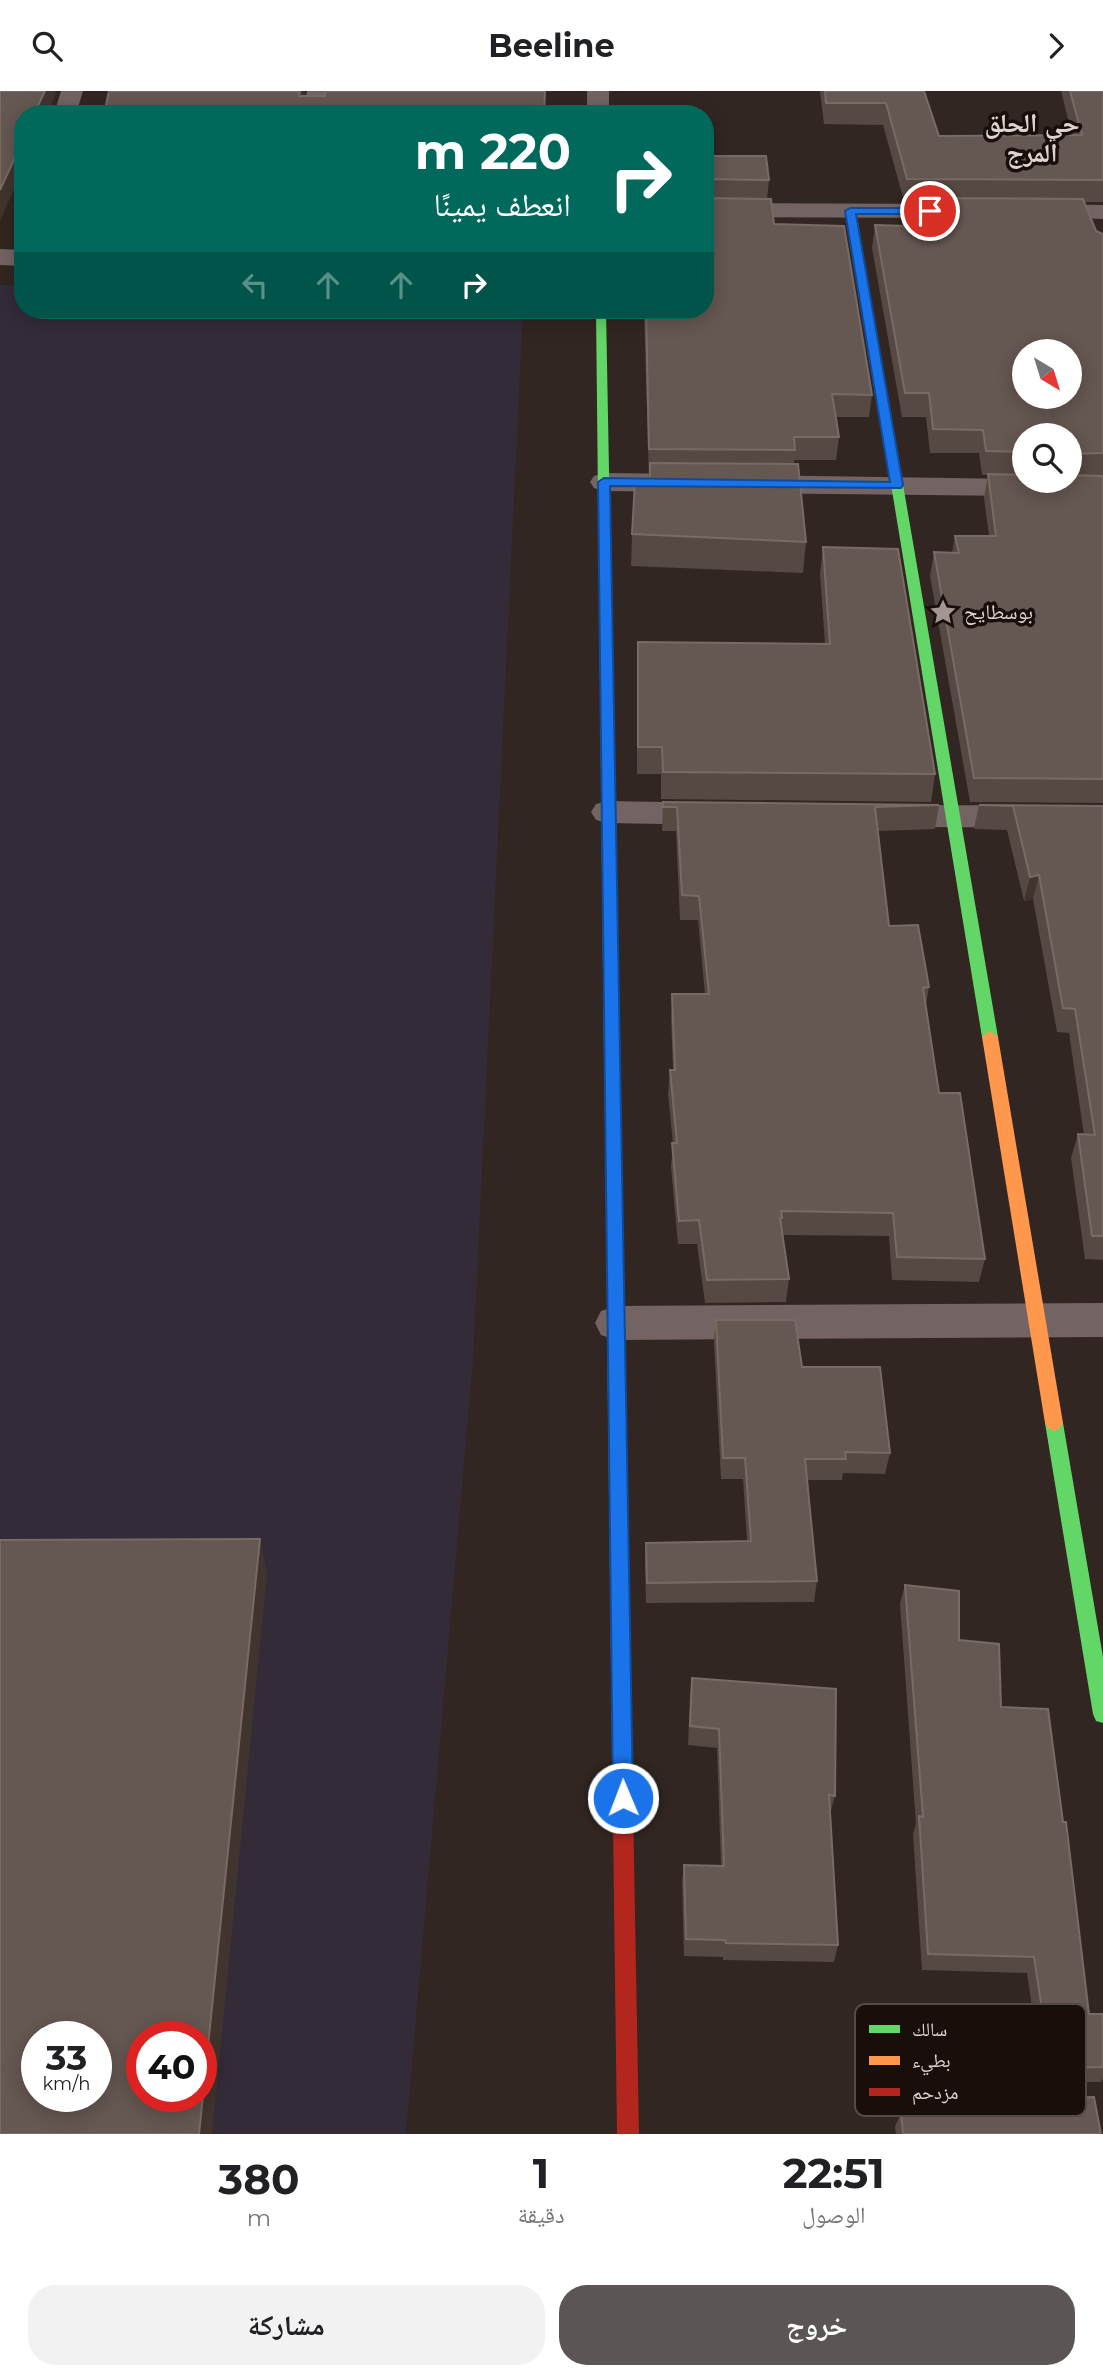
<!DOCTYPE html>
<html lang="ar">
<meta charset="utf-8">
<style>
body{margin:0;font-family:Montserrat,"Noto Naskh Arabic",sans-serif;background:#f2f2f2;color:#202124;direction:rtl;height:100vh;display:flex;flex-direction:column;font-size:26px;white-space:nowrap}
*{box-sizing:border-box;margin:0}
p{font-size:23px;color:#757577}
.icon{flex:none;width:38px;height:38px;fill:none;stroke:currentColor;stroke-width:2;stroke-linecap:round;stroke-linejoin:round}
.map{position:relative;height:2043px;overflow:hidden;direction:ltr}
.panel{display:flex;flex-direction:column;background:#fff;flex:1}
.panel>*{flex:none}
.top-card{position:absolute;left:14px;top:14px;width:700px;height:214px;border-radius:28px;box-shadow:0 4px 18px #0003;direction:rtl;background:#00695c;color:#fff;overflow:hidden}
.needle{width:46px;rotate:142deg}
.tools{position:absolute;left:1012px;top:248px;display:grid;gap:14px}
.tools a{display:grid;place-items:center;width:70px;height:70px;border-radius:50%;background:#fff;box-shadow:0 4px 18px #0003;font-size:35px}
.speed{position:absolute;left:21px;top:1930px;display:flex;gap:14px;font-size:35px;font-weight:700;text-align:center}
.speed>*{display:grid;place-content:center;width:91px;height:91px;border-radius:50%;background:#fff;box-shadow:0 4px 18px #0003;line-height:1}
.speed small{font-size:18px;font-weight:400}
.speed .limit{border:10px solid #d22;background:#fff;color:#111}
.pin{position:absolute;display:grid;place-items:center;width:60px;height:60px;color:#fff;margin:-30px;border:4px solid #fff;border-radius:50%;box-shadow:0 2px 7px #0007}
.me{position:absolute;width:77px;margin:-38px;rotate:359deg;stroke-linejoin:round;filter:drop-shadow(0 0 5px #0008)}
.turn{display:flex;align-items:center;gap:24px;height:147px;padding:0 28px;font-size:32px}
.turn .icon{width:91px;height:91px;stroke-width:2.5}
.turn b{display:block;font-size:49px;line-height:60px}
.lanes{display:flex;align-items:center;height:66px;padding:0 28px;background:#0003;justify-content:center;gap:35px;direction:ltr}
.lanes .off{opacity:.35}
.eta{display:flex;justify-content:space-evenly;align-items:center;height:119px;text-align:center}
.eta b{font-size:42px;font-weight:700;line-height:49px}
.action{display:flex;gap:14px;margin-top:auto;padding:14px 28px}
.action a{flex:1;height:80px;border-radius:28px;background:#5b5655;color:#fff;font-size:28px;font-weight:700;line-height:80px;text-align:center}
.action a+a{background:#f2f2f2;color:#202124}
header{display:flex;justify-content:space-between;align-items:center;height:91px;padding:0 28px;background:#fff;font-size:32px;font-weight:700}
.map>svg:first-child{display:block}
</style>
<header><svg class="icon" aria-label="forward" viewBox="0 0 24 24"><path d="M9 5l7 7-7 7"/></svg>Beeline<svg class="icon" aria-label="search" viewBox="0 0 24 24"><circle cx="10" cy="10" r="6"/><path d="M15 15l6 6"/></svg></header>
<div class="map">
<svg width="1103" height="2043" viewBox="0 0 1103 2043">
<rect width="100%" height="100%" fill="#312621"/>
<path fill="#342b38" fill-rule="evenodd" d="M0,194H23V219H523L473,1269L406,2043H0ZM37,1946H96V2006H37ZM142,1946H201V2006H142Z"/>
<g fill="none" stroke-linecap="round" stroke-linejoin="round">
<path fill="#736363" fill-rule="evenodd" d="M61,0H83L76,23H54Z
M307,0H329L325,23H303Z
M587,0H609V23H587Z
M705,112L964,113L973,115L976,120L973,125L964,127L705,126Z
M1035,113L1103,114V128L1026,125L1023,120L1026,115Z
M0,158L23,159V175L0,174Z
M604,382L688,383L698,386L702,392L698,398L688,401L604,400L594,397L590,391L594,385Z
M748,384L1024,388V390L1103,388V406L748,402L738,399L734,393L738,387Z
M608,710L715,712L727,715L732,723L727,731L715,734L608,732L596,729L591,721L596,713Z
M919,714L1103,715V737L919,736L907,733L902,725L907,717Z
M1103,1212V1246L616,1249L601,1244L595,1232L601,1220L616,1215Z"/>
<path fill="#63d668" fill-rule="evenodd" d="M851,117L856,120L998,946L990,952L982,946L846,120Z
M596,219H606L620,967L612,973L604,967Z
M616,1227L622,1229L625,1234L632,1656L629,1663L622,1665L615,1663L612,1656L607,1234L610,1229Z
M1054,1324L1060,1327L1063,1332L1103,1566V1632L1096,1630L1093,1623L1045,1332L1048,1327Z"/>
<path fill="#ff974d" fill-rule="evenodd" d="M990,940L998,946L1063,1332L1060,1337L1054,1340L1048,1337L1045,1332L982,946Z"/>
<path fill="#b3261e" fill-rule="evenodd" d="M612,961L620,967L625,1234L622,1239L616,1241L610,1239L607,1234L604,967Z
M622,1647L629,1649L632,1656L639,2043H617L612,1656L615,1649Z"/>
</g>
<path fill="#564842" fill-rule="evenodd" d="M820,0H924L939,45L1072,44L1061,0H1103V111H1084L1096,140L1103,143V712L970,711L930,485L934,461L952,462L955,445H989L984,407L988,384H982L979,362H930L926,326H902L872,157L875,134L906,135L907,127H910L912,110H904L883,34L824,33ZM1024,345H1069V390H1024Z
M705,65L769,89L767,108L774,133L872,304L869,326H835L839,346L836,369H794V373L806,451L803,482L631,475L632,443L649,390L644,219H705Z
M823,456L935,683L931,711L661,708V683H637V578L638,551L825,553L820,483Z
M663,711L939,714L935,738L878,740L889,835L929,896L926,914L939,1002L985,1168L979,1191L892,1189L889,1145L782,1144L789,1188L786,1211L705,1212L697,1153H678L671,1076L673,1052L668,1003L670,979H673L671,927L672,903H705L698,829H680L676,740H662Z
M979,714L1103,715V1169L1085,1168L1071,1067L1078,1043L1084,1044L1069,942L1057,941L1033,808L1024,810L1007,739L974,738Z
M716,1229L802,1276L890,1362L885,1383L843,1382L842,1389H807L817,1490L814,1511L646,1512L645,1473L646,1452L747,1450L743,1388H721L714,1251Z
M905,1494L959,1549L1001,1616L1063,1731L1089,1923L1103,1928V1988L1101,1991H1043L1027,1882L922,1879L913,1743L916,1733L900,1513Z
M692,1587L835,1705L830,1723L838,1854L834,1871L723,1869V1866L684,1865L682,1791L684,1774L721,1775L717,1657L688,1654L690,1606Z
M973,2009L1101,2043H896L895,2036L901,2022L966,2024Z"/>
<path fill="#41342f" d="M45,0H57L47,23H34Z
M300,0H305L301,23L299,5Z
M23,49V78L0,130V99Z
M1039,784L1033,808L1024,810L1030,786Z
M260,1448L267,1483L212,2043H199Z"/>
<path fill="#655751" stroke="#786a65" stroke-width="2" fill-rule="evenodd" d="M0,0H45L34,23H23V49L0,99Z
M109,0H300L299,5H325L326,0H545L544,23H104Z
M825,0H924L939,45L1082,44L1070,0H1103V89L907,88L886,12H826Z
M705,65H766L769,89L706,88L705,89Z
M705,107L771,108L774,133L844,135L872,304L832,303L839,346H794L795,359L649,358L646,219H705Z
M912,107L1083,108L1096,140L1103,143V362L1069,363V345H1024V361L986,360L983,339L933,338L929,302H905L875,134L908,135L907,127H918ZM1024,261H1069V306H1024Z
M650,372L798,373L806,451L632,443L635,390H650Z
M988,383L1024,384V390H1069V384L1103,385V688L974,687L934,461L959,462L955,445H996Z
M823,456L898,458L935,683L663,681L662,656H638V551L830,553Z
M663,711L939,714L875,716L889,835L918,834L929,896L923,897L939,1002H960L985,1168L897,1166L893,1122L781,1120L782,1127H780L789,1188L707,1189L699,1129L679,1130L672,1052H677L670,979H675L672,903H709L699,805L682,804L677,716H663Z
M979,714L1103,715V1145H1092L1078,1043L1095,1044L1075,918L1063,917L1039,784L1030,786L1013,715Z
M716,1229H795L802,1276H880L890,1362L845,1361L846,1368H805L817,1490L647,1492L646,1452L751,1450L745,1367H723Z
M260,1448L199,2043H0V1449ZM37,1946H96V2006H37ZM142,1946H201V2006H142Z
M905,1494L959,1500V1549L999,1553L1001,1616L1048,1618L1063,1731H1066L1089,1923H1102L1103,1928V1976L1051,1977L1034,1866L928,1863L919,1725L923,1726Z
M692,1587L836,1598L835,1705L829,1704L838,1854L726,1852L725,1849L686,1848L684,1774L724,1775L719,1638L690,1635Z
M1094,2006L1101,2043H903L901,2022L975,2024L973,2009Z"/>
<path fill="#1a73e8" stroke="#114b97" stroke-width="2" d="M850,117H930L936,120L930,123H856L903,394L901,397L610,395L633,1707L630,1714L623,1717L616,1714L613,1707L598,391L604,387L890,391L845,120Z"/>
<defs>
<g id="sight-bare" transform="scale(2.1)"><path d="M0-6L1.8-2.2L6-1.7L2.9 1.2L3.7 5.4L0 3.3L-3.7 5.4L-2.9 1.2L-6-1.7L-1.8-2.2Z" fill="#a39691" stroke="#180f0b" stroke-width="2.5" paint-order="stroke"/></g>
</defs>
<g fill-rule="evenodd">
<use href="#sight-bare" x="943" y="521"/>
</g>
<g text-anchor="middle" stroke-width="7" stroke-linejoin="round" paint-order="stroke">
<g font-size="21" fill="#e0d2cd" stroke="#180f0b" text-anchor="start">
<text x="964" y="528">بوسطايح</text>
</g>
<g font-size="26" font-weight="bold" fill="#e0d2cd" stroke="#180f0b">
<text x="1032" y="41">حي الحلق<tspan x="1032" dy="30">المرج</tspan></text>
</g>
</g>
<rect x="855" y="1913" width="231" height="112" rx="10" fill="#180f0b" stroke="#544a45" stroke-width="2"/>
<rect x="869" y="1934" width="31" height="8" fill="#63d668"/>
<rect x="869" y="1965" width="31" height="9" fill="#ff974d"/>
<rect x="869" y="1997" width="31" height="8" fill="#b3261e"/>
<g font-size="19" fill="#e0d2cd">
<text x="912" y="1945">سالك</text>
<text x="912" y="1976">بطيء</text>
<text x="912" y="2008">مزدحم</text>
</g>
</svg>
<div class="tools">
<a><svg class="needle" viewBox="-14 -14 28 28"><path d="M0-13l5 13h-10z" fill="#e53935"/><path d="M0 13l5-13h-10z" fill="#757577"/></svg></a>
<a><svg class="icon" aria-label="search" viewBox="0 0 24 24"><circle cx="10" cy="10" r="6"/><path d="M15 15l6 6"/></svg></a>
</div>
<div class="speed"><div>33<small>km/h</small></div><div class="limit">40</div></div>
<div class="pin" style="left:930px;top:120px;background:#d93025"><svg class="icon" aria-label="arrive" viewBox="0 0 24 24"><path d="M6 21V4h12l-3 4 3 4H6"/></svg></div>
<svg class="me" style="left:623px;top:1707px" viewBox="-20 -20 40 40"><circle r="17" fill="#1a73e8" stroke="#fff" stroke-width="3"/><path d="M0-11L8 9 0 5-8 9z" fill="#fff"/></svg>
<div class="top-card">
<div class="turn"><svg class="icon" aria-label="right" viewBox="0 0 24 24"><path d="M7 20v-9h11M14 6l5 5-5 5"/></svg><div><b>220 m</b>انعطف يمينًا</div></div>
<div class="lanes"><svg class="icon off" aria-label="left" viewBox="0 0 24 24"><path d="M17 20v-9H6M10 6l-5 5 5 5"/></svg><svg class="icon off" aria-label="ahead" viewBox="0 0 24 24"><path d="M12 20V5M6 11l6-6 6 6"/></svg><svg class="icon off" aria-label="ahead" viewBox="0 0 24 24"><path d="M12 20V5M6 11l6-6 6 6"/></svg><svg class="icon" aria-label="right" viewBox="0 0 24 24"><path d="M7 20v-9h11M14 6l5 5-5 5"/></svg></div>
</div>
</div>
<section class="panel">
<div class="eta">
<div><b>22:51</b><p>الوصول</p></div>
<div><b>1</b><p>دقيقة</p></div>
<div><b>380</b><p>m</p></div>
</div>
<div class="action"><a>خروج</a><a>مشاركة</a></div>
</section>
